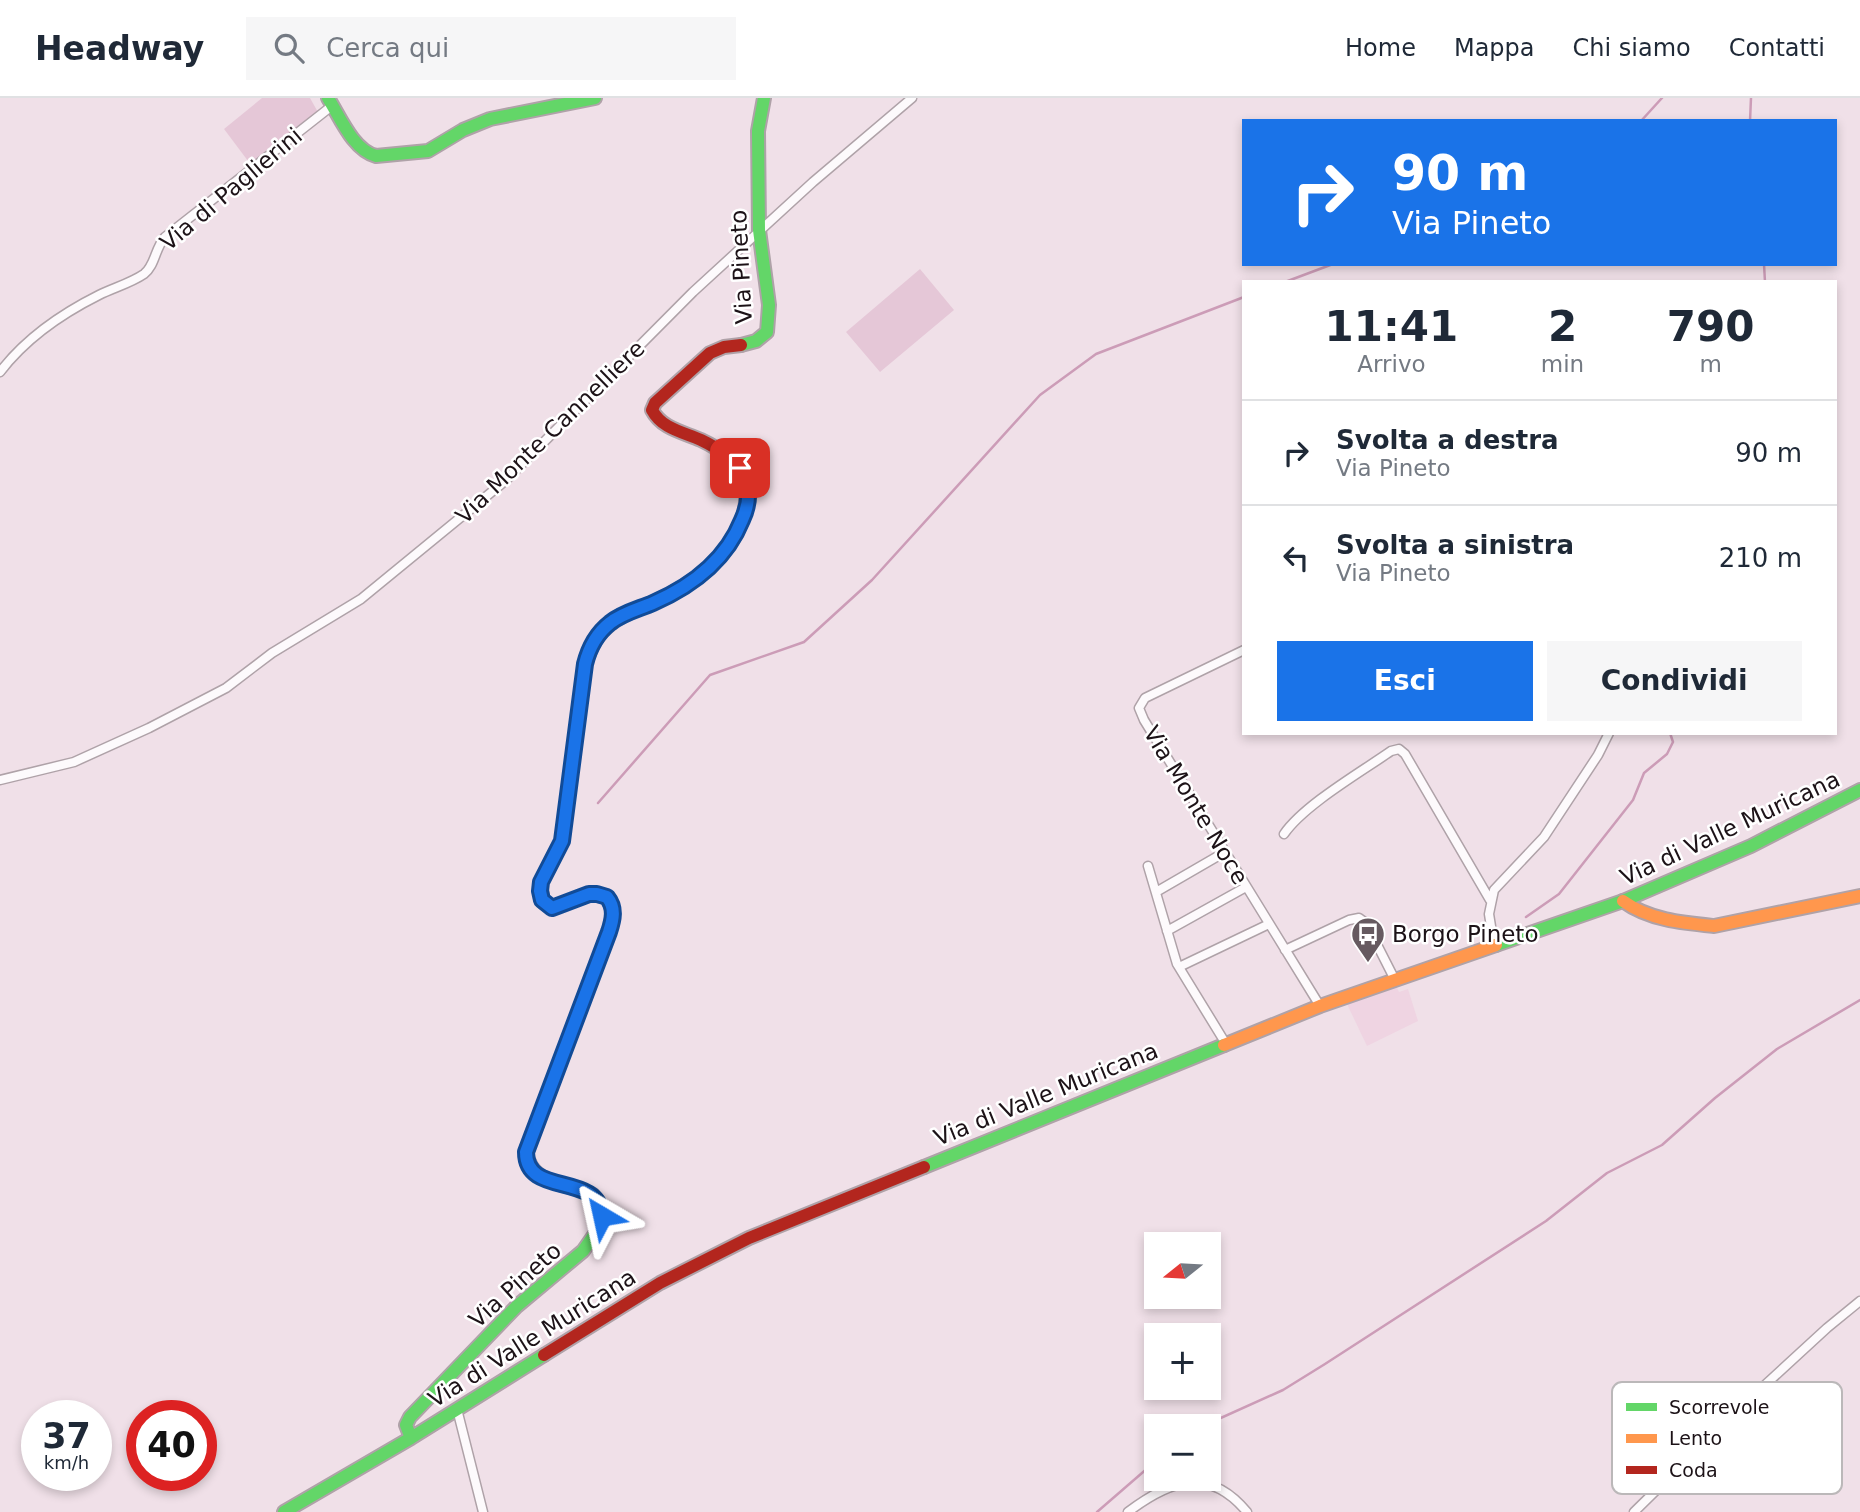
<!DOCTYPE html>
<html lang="it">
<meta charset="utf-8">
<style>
body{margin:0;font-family:"DejaVu Sans",sans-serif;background:#f6f6f7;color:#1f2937;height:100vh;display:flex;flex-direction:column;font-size:26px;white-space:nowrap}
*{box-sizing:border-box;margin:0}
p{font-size:23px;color:#747a83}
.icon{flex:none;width:38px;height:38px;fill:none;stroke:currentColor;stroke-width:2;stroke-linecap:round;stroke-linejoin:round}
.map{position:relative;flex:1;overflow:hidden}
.drawer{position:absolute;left:1242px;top:182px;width:595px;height:455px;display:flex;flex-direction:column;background:#fff;border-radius:0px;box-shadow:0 4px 10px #0003}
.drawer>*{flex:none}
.guide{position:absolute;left:1242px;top:21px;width:595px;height:147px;border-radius:0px;box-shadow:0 4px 10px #0003;background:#1a73e8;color:#fff;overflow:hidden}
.needle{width:46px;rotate:252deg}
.fabs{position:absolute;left:1144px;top:1134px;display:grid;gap:14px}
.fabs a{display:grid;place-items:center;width:77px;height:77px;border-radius:0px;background:#fff;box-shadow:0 4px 10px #0003;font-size:35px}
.speed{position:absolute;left:21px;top:1302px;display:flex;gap:14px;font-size:35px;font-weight:700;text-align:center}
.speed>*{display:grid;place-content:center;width:91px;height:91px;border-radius:50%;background:#fff;box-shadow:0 4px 10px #0003;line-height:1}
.speed small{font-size:18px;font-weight:400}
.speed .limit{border:10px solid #d22;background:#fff;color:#111}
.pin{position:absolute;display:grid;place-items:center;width:60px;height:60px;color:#fff;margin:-30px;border-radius:14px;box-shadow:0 4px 10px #0006}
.me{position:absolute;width:77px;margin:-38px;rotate:324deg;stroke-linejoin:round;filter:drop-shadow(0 0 5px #0008)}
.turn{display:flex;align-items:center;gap:24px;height:147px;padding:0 35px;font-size:32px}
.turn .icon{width:91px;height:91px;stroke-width:2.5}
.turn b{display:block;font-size:49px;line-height:60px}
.eta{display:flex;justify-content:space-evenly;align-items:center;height:119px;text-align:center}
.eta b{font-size:42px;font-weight:700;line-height:49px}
.primary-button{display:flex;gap:14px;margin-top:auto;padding:14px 35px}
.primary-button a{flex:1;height:80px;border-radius:0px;background:#1a73e8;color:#fff;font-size:28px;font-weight:700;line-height:80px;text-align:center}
.primary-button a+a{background:#f6f6f7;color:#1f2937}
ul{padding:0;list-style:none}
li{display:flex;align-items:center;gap:21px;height:105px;padding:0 35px;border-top:2px solid #e0e1e3}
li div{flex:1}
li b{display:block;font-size:26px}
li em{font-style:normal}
header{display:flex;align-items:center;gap:42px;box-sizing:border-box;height:98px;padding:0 35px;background:#fff;border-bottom:2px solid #e0e1e3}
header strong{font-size:33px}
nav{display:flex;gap:38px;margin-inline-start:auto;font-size:24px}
.search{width:490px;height:63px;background:#f6f6f7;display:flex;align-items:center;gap:18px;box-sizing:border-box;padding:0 24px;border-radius:0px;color:#747a83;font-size:26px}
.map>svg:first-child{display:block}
</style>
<header>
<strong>Headway</strong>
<div class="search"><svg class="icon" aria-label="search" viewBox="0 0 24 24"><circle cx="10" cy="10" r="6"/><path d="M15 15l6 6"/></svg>Cerca qui</div>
<nav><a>Home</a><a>Mappa</a><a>Chi siamo</a><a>Contatti</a></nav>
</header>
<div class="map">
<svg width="1860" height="1414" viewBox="0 0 1860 1414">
<rect width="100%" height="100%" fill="#f0e0e8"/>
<path fill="#efd4e2" d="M1396,888L1399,894L1408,891L1418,923L1367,948L1347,906Z"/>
<path fill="#e5c7d7" d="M262,0H310L319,16L252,66L248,63L224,31Z
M920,171L954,212L880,274L846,234Z"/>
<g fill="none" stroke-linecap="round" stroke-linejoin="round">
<path stroke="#cc9cb7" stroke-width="2.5" d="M1641,23L1662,0
M1750,23L1751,0
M1764,166L1765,184
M1285,184L1333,166
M598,705L710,577L804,544L872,482L1040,297L1096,256L1244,199
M1526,819L1559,796L1633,702L1644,675L1667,656L1673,644L1670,635
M1203,1328L1283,1292L1325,1266L1546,1123L1607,1075L1662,1047L1715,1000L1777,951L1860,902
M1097,1414L1157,1362"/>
<g stroke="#afa2a8" stroke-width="11">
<path id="street" d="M0,274C26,240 61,216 99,197C113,190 131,185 144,176C155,168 155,150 165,139L333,7
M1244,552L1145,600L1139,610L1144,622L1320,908
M0,682L74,664L149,630L226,590L272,555L361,501L505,383L693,194L813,84L912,0
M1284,736C1304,707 1361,674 1391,653L1399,651L1405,656L1490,802
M1148,768L1177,866L1226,946
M1156,794L1225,754
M1167,833L1246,789
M1494,847L1489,816L1494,792L1544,739L1598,657L1609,635
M1285,852L1349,822L1359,820L1366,825L1395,882
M1179,869L1269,826
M457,1311L483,1414
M1128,1414C1169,1383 1208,1367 1247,1414
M1634,1414L1741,1309L1827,1230L1860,1203"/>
</g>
<g stroke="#afa2a8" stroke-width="16">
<path id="fast" d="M328,0C340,19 353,52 376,58L428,53L463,32L490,21L595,0
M741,247L756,243L767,234L769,207L759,132L758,33L764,0
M1496,847L1623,803L1751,748L1860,692
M924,1069L1224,947
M411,1340L406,1327L410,1319L517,1208L583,1153L597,1133
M284,1414L411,1340L544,1257"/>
</g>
<g stroke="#afa2a8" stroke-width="16">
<path id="slow" d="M585,566L562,743L540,786L543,804L552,810L589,796L604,798
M1623,803C1649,822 1683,825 1714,828L1860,798
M1224,947L1320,908L1496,847"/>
</g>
<g stroke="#afa2a8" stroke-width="16">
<path id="jam" d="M585,566C590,552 595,539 607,529C620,517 638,511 654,504C690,488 724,464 740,427C757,385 739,360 701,342C683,334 662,331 652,312L655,305L710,255L724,249L741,247
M597,1133L601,1116L593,1097C567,1084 532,1089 526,1054L610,831C613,819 615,806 604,798
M544,1257L660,1185L749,1140L924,1069"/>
</g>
<use href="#street" stroke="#fdfafc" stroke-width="8"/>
<use href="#fast" stroke="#63d668" stroke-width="12"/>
<use href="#slow" stroke="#ff974d" stroke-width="12"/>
<use href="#jam" stroke="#b3261e" stroke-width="12"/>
</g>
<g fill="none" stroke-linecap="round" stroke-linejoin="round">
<g stroke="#114b97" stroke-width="18">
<path id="route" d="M602,1118C598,1073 526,1100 526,1054L609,834C613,822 616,810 607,799L597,796H589L552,810L542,802L540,793L541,784L562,743L585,566C589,550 596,536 610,525C622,515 639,511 653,505C692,488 726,462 742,422C750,405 751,386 740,370"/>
</g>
<use href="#route" stroke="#1a73e8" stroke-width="12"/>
</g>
<defs>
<g id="bus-pin" transform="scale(1.75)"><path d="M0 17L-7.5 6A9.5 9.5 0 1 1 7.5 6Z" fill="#665a60" stroke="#fff"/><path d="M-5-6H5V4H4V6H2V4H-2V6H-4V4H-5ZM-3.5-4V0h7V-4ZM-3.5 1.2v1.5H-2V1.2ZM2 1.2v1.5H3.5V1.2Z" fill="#fff"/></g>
</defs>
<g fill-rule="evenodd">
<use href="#bus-pin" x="1368" y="836"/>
</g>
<g text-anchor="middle" stroke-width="5" stroke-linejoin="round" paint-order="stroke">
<g font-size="23" fill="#1c1217" stroke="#fff">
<text transform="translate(231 91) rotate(-40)" y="8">Via di Paglierini</text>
<text transform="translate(741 169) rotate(-93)" y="8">Via Pineto</text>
<text transform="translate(550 334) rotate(-44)" y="8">Via Monte Cannelliere</text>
<text transform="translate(1196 707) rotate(59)" y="8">Via Monte Noce</text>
<text transform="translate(1730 730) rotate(-25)" y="8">Via di Valle Muricana</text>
<text transform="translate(1046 996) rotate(-22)" y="8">Via di Valle Muricana</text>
<text transform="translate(515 1187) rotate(-42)" y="8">Via Pineto</text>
<text transform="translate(532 1240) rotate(-32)" y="8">Via di Valle Muricana</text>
</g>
<g font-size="23" fill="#1c1217" stroke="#fff" text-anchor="start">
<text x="1392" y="844">Borgo Pineto</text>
</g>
</g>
<rect x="1612" y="1284" width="230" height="112" rx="10" fill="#fff" stroke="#bbb8b9" stroke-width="2"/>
<rect x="1626" y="1305" width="31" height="8" fill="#63d668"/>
<rect x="1626" y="1336" width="31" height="9" fill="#ff974d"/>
<rect x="1626" y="1368" width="31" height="8" fill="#b3261e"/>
<g font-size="19" fill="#1c1217">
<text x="1669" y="1316">Scorrevole</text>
<text x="1669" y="1347">Lento</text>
<text x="1669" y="1379">Coda</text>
</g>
</svg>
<div class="fabs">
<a><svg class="needle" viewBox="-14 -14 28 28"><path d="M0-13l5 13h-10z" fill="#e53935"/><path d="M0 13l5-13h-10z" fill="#747a83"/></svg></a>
<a>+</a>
<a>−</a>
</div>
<div class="speed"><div>37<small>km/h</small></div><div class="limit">40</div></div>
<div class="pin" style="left:740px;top:370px;background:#d93025"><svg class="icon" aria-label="arrive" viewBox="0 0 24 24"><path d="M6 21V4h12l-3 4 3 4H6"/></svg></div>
<svg class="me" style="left:602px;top:1118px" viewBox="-20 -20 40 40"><path d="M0-17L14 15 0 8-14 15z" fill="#1a73e8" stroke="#fff" stroke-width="4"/></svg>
<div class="guide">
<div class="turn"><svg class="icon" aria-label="right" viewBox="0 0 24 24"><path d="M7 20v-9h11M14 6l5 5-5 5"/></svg><div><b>90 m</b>Via Pineto</div></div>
</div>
<section class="drawer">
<div class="eta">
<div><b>11:41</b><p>Arrivo</p></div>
<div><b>2</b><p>min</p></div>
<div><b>790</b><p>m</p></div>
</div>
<ul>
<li><svg class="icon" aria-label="right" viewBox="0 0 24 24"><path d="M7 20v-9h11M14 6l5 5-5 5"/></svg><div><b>Svolta a destra</b><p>Via Pineto</p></div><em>90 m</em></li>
<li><svg class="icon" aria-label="left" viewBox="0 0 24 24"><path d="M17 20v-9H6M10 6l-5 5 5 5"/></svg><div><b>Svolta a sinistra</b><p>Via Pineto</p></div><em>210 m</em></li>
</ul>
<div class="primary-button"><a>Esci</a><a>Condividi</a></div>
</section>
</div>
